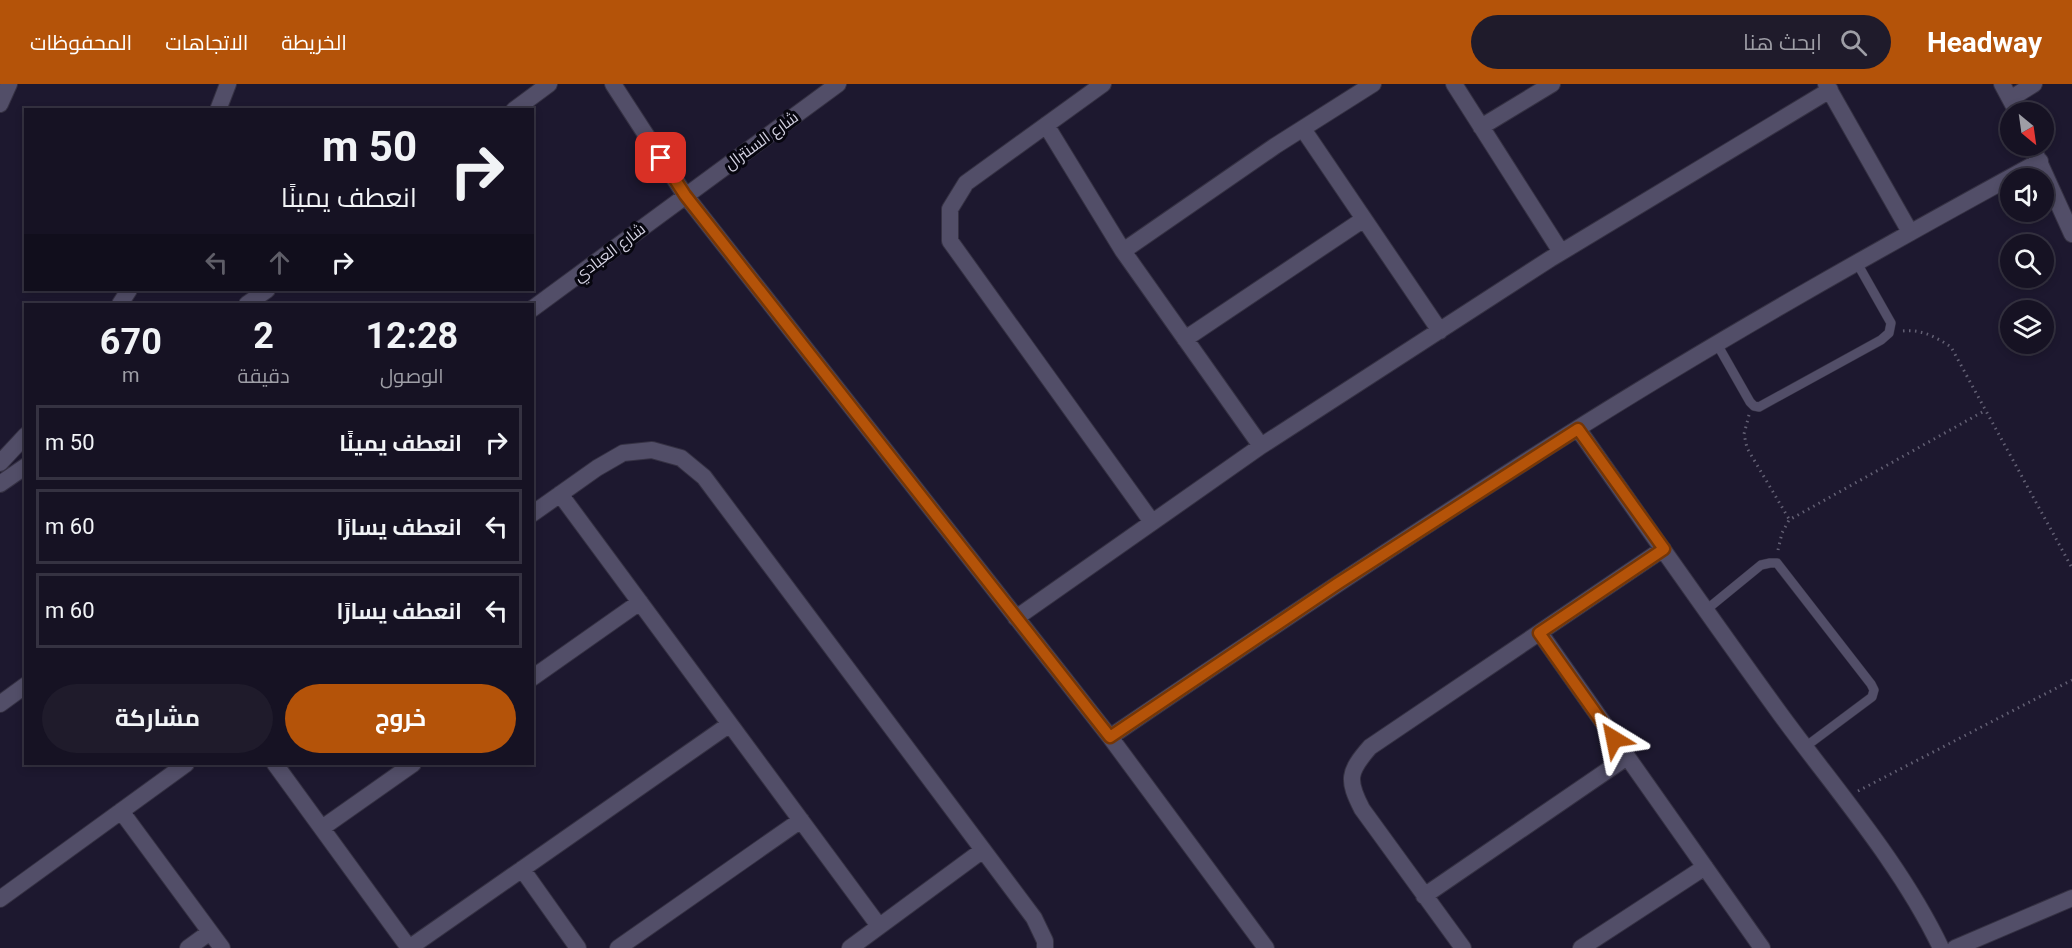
<!DOCTYPE html>
<html lang="ar">
<meta charset="utf-8">
<style>
body{margin:0;font-family:Roboto,Cairo,sans-serif;background:#1f1b2b;color:#f1f3f6;direction:rtl;height:100vh;display:flex;flex-direction:column;font-size:22px;white-space:nowrap}
*{box-sizing:border-box;margin:0}
p{font-size:20px;color:#9e9ea6}
.icon{flex:none;width:33px;height:33px;fill:none;stroke:currentColor;stroke-width:2;stroke-linecap:round;stroke-linejoin:round}
.map{position:relative;flex:1;overflow:hidden;direction:ltr}
.side{position:absolute;left:24px;top:219px;width:510px;height:462px;display:flex;flex-direction:column;background:#161223;border-radius:0px;box-shadow:0 3px 9px #0003,0 0 0 2px #353241;direction:rtl}
.side>*{flex:none}
.top-card{position:absolute;left:24px;top:24px;width:510px;height:183px;border-radius:0px;box-shadow:0 3px 9px #0003,0 0 0 2px #353241;direction:rtl;background:#161223;color:#f1f3f6;overflow:hidden}
.needle{width:39px;rotate:151deg}
.tools{position:absolute;left:2000px;top:18px;display:grid;gap:12px}
.tools a{display:grid;place-items:center;width:54px;height:54px;border-radius:50%;background:#161223;box-shadow:0 3px 9px #0003,0 0 0 2px #353241;font-size:30px}
.pin{position:absolute;display:grid;place-items:center;width:51px;height:51px;color:#fff;margin:-26px;border-radius:12px;box-shadow:0 3px 9px #0006}
.me{position:absolute;width:66px;margin:-33px;rotate:325deg;stroke-linejoin:round;filter:drop-shadow(0 0 4px #0008)}
.turn{display:flex;align-items:center;gap:21px;height:126px;padding:0 18px;font-size:27px}
.turn .icon{width:78px;height:78px;stroke-width:2.5}
.turn b{display:block;font-size:42px;line-height:51px}
.lanes{display:flex;align-items:center;height:57px;padding:0 18px;background:#0003;justify-content:center;gap:30px;direction:ltr}
.lanes .off{opacity:.35}
.eta{display:flex;justify-content:space-evenly;align-items:center;height:102px;text-align:center}
.eta b{font-size:36px;font-weight:700;line-height:42px}
.primary-button{display:flex;gap:12px;margin-top:auto;padding:12px 18px}
.primary-button a{flex:1;height:69px;border-radius:36px;background:#b45309;color:#fff;font-size:24px;font-weight:700;line-height:69px;text-align:center}
.primary-button a+a{background:#1f1b2b;color:#f1f3f6}
ul{padding:0;list-style:none}
li{display:flex;align-items:center;gap:18px;height:75px;margin:0 12px 9px;padding:0 6px;border:3px solid #353241;border-radius:0px}
li div{flex:1}
li b{display:block;font-size:22px}
li em{font-style:normal}
header{display:flex;align-items:center;gap:36px;box-sizing:border-box;height:84px;padding:0 30px;background:#b45309;color:#fff}
header strong{font-size:28px}
nav{display:flex;gap:33px;margin-inline-start:auto;font-size:21px}
.search{width:420px;height:54px;background:#1f1b2b;display:flex;align-items:center;gap:15px;box-sizing:border-box;padding:0 21px;border-radius:33px;color:#9e9ea6;font-size:22px}
.map>svg:first-child{display:block}
</style>
<header>
<strong>Headway</strong>
<div class="search"><svg class="icon" aria-label="search" viewBox="0 0 24 24"><circle cx="10" cy="10" r="6"/><path d="M15 15l6 6"/></svg>ابحث هنا</div>
<nav><a>الخريطة</a><a>الاتجاهات</a><a>المحفوظات</a></nav>
</header>
<div class="map">
<svg width="2072" height="864" viewBox="0 0 2072 864">
<rect width="100%" height="100%" fill="#1d182f"/>
<g fill="none" stroke-linecap="round" stroke-linejoin="round">
<g stroke="#353143" stroke-width="10">
<path id="service" d="M1717,260L1750,318L1754,322L1759,323L1881,256L1889,249L1891,239L1857,179
M1706,526L1761,481L1770,479H1777L1871,600L1874,606L1872,613L1805,663"/>
</g>
<g stroke="#353143" stroke-width="18">
<path id="minor" d="M613,0L685,111L1110,653L1266,864
M1103,0L966,99L950,125V157L1152,438
M1454,0L1561,168
M1826,0L1910,148
M2002,0L2017,28
M2010,15L2034,0
M0,20L9,0
M218,26L228,0
M514,26L549,0
M1046,41L1123,167L1261,362
M1481,43L1552,0
M1303,45L1440,247
M2032,62L2072,150
M1123,167L1275,62L1373,0
M120,220L129,206
M247,220L267,206
M532,225L838,0
M1185,255L1364,135
M1578,345C1645,440 1712,536 1781,631C1836,706 1901,780 1941,864
M0,379L26,351
M0,400L26,382
M560,410L879,842
M532,430L597,384L623,369L652,366L681,374L704,393L1034,834L1045,857V864
M1016,534L1261,362L1550,175L1830,6
M1540,549L1762,864
M532,594L640,518
M0,620L26,601
M1110,653C1260,551 1411,450 1564,353C1719,255 1879,165 2040,77
M275,680L409,864
M121,727L222,864
M322,744L413,680
M522,785L578,864
M1424,812L1627,673
M0,815L186,680
M188,864L210,848
M409,864L730,640
M618,864L801,736
M850,864L983,766
M1463,864L1362,725C1347,696 1348,688 1370,663L1663,465
M1581,864L1705,783
M1955,864L2072,814"/>
</g>
<path stroke="#636074" stroke-width="3" stroke-dasharray="1.5 4.5" stroke-linecap="butt" d="M1903,247C1921,245 1936,253 1951,263L2072,484
M1749,331L1744,350L1747,364L1789,435
M1778,466L1782,449L1789,436L1986,326
M1858,707L2072,596"/>
<use href="#service" stroke="#524e68" stroke-width="9"/>
<use href="#minor" stroke="#524e68" stroke-width="16"/>
</g>
<g fill="none" stroke-linecap="round" stroke-linejoin="round">
<g stroke="#753606" stroke-width="15">
<path id="route" d="M661,74L685,111L1110,653L1337,500L1578,345L1664,465L1539,549L1614,655"/>
</g>
<use href="#route" stroke="#b45309" stroke-width="10"/>
</g>
<g text-anchor="middle" stroke-width="6" stroke-linejoin="round" paint-order="stroke">
<g font-size="16" fill="#d3d1e1" stroke="#07060f">
<text transform="translate(761 56) rotate(-36)" y="6">شارع السنترال</text>
<text transform="translate(609 168) rotate(-37)" y="6">شارع العبادي</text>
</g>
</g>
</svg>
<div class="tools">
<a><svg class="needle" viewBox="-14 -14 28 28"><path d="M0-13l5 13h-10z" fill="#e53935"/><path d="M0 13l5-13h-10z" fill="#9e9ea6"/></svg></a>
<a><svg class="icon" aria-label="sound" viewBox="0 0 24 24"><path d="M4 9h4l5-4v14l-5-4H4zM17 9q2 3 0 6"/></svg></a>
<a><svg class="icon" aria-label="search" viewBox="0 0 24 24"><circle cx="10" cy="10" r="6"/><path d="M15 15l6 6"/></svg></a>
<a><svg class="icon" aria-label="layers" viewBox="0 0 24 24"><path d="M12 4l9 5-9 5-9-5zM3 14l9 5 9-5"/></svg></a>
</div>
<div class="pin" style="left:661px;top:74px;background:#d93025"><svg class="icon" aria-label="arrive" viewBox="0 0 24 24"><path d="M6 21V4h12l-3 4 3 4H6"/></svg></div>
<svg class="me" style="left:1614px;top:655px" viewBox="-20 -20 40 40"><path d="M0-17L14 15 0 8-14 15z" fill="#b45309" stroke="#fff" stroke-width="4"/></svg>
<div class="top-card">
<div class="turn"><svg class="icon" aria-label="right" viewBox="0 0 24 24"><path d="M7 20v-9h11M14 6l5 5-5 5"/></svg><div><b>50 m</b>انعطف يمينًا</div></div>
<div class="lanes"><svg class="icon off" aria-label="left" viewBox="0 0 24 24"><path d="M17 20v-9H6M10 6l-5 5 5 5"/></svg><svg class="icon off" aria-label="ahead" viewBox="0 0 24 24"><path d="M12 20V5M6 11l6-6 6 6"/></svg><svg class="icon" aria-label="right" viewBox="0 0 24 24"><path d="M7 20v-9h11M14 6l5 5-5 5"/></svg></div>
</div>
<section class="side">
<div class="eta">
<div><b>12:28</b><p>الوصول</p></div>
<div><b>2</b><p>دقيقة</p></div>
<div><b>670</b><p>m</p></div>
</div>
<ul>
<li><svg class="icon" aria-label="right" viewBox="0 0 24 24"><path d="M7 20v-9h11M14 6l5 5-5 5"/></svg><div><b>انعطف يمينًا</b></div><em>50 m</em></li>
<li><svg class="icon" aria-label="left" viewBox="0 0 24 24"><path d="M17 20v-9H6M10 6l-5 5 5 5"/></svg><div><b>انعطف يسارًا</b></div><em>60 m</em></li>
<li><svg class="icon" aria-label="left" viewBox="0 0 24 24"><path d="M17 20v-9H6M10 6l-5 5 5 5"/></svg><div><b>انعطف يسارًا</b></div><em>60 m</em></li>
</ul>
<div class="primary-button"><a>خروج</a><a>مشاركة</a></div>
</section>
</div>
